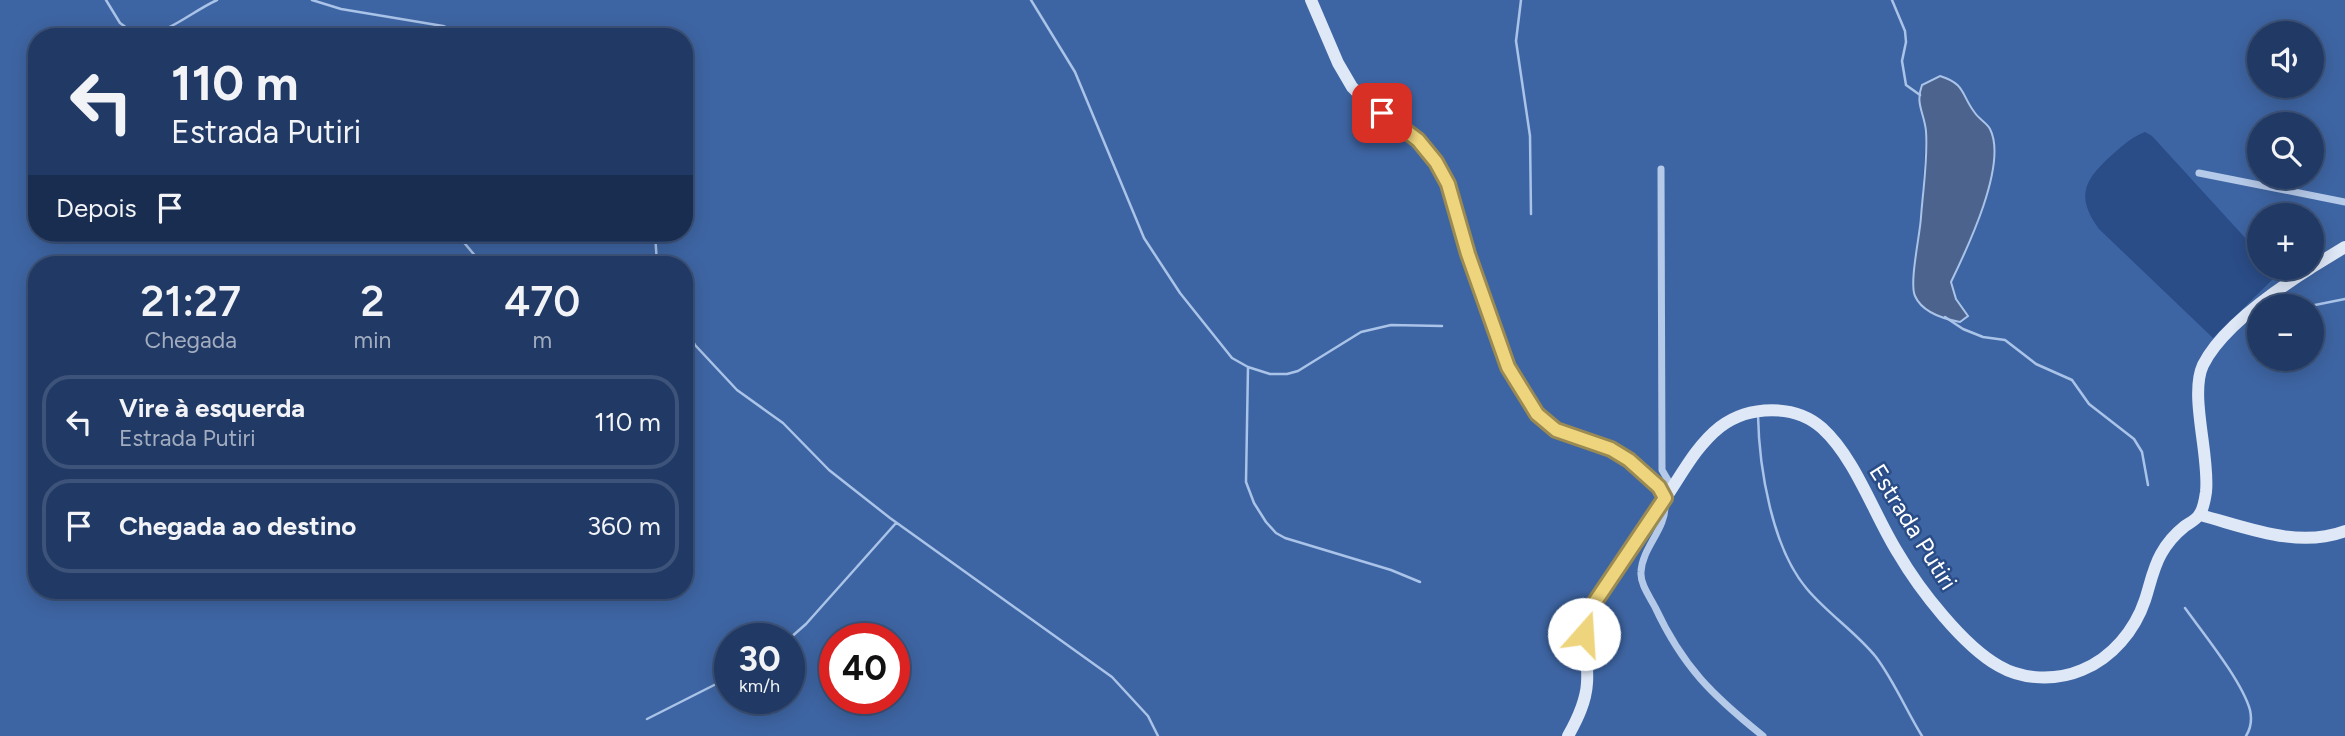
<!DOCTYPE html>
<html lang="pt">
<meta charset="utf-8">
<style>
body{margin:0;font-family:Figtree,sans-serif;background:#28406b;color:#f1f3f6;height:100vh;display:flex;flex-direction:column;font-size:26px;white-space:nowrap}
*{box-sizing:border-box;margin:0}
p{font-size:23px;color:#a2acbf}
.icon{flex:none;width:38px;height:38px;fill:none;stroke:currentColor;stroke-width:2;stroke-linecap:round;stroke-linejoin:round}
.map{position:relative;flex:1;overflow:hidden}
.details{position:absolute;left:28px;top:256px;width:665px;height:343px;display:flex;flex-direction:column;background:#203965;border-radius:28px;box-shadow:0 4px 18px #0003,0 0 0 2px #3d5379}
.details>*{flex:none}
.top-card{position:absolute;left:28px;top:28px;width:665px;height:214px;border-radius:28px;box-shadow:0 4px 18px #0003,0 0 0 2px #3d5379;background:#203965;color:#f1f3f6;overflow:hidden}
.buttons{position:absolute;left:2247px;top:21px;display:grid;gap:14px}
.buttons a{display:grid;place-items:center;width:77px;height:77px;border-radius:50%;background:#203965;box-shadow:0 4px 18px #0003,0 0 0 2px #3d5379;font-size:35px}
.speed{position:absolute;left:714px;top:623px;display:flex;gap:14px;font-size:35px;font-weight:700;text-align:center}
.speed>*{display:grid;place-content:center;width:91px;height:91px;border-radius:50%;background:#203965;box-shadow:0 4px 18px #0003,0 0 0 2px #3d5379;line-height:1}
.speed small{font-size:18px;font-weight:400}
.speed .limit{border:10px solid #d22;background:#fff;color:#111}
.pin{position:absolute;display:grid;place-items:center;width:60px;height:60px;color:#fff;margin:-30px;border-radius:14px;box-shadow:0 4px 10px #0006}
.me{position:absolute;width:77px;margin:-38px;rotate:19deg;stroke-linejoin:round;filter:drop-shadow(0 0 5px #0008)}
.turn{display:flex;align-items:center;gap:24px;height:147px;padding:0 28px;font-size:32px}
.turn .icon{width:91px;height:91px;stroke-width:2.5}
.turn b{display:block;font-size:49px;line-height:60px}
.then{display:flex;align-items:center;height:66px;padding:0 28px;background:#0003;gap:14px;font-size:26px}
.eta{display:flex;justify-content:space-evenly;align-items:center;height:119px;text-align:center}
.eta b{font-size:42px;font-weight:600;line-height:49px}
ul{padding:0;list-style:none}
li{display:flex;align-items:center;gap:21px;height:94px;margin:0 14px 10px;padding:0 14px;border:4px solid #3d5379;border-radius:28px}
li div{flex:1}
li b{display:block;font-size:26px}
li em{font-style:normal}
.map>svg:first-child{display:block}
</style>
<div class="map">
<svg width="2345" height="736" viewBox="0 0 2345 736">
<rect width="100%" height="100%" fill="#2a4c87"/>
<path fill="#3e65a3" fill-rule="evenodd" d="M0,0H2345V736H0ZM2259,33H2312V86H2259ZM37,37H684V233H37ZM1959,85C1964,94 1969,105 1975,113C1979,119 1987,122 1990,128C2008,163 1967,249 1950,282L1956,299L1968,316L1912,288L1920,235L1926,131ZM2259,124H2312V177H2259ZM2145,132L2152,136L2259,253V215H2312V268H2273L2278,274L2213,338L2099,229C2075,196 2084,180 2113,154C2123,145 2132,137 2145,132ZM37,264H684V590H37ZM2259,306H2312V359H2259ZM730,639H789V698H730ZM835,639H894V698H835Z"/>
<path fill="#4c638e" stroke="#aac3e8" stroke-width="2" d="M1940,76C1966,84 1961,95 1975,113C1979,119 1987,123 1990,129C2008,164 1967,249 1951,282L1956,299L1968,316L1960,322C1944,319 1922,312 1915,296C1909,283 1920,235 1921,217C1923,189 1928,159 1926,131C1924,112 1915,104 1922,85Z"/>
<g fill="none" stroke-linecap="round" stroke-linejoin="round">
<path stroke="#aac3e8" stroke-width="2.5" d="M106,0L120,23L138,36C169,34 189,13 217,0
M312,0L341,9L443,26L469,37
M1031,0L1075,72L1144,238L1180,293L1232,358L1248,367L1270,374H1287L1298,371L1361,332L1391,325L1442,326
M1521,0L1516,41L1530,136L1531,214
M1892,0L1905,31L1906,42L1902,61L1906,85L1920,95
M165,32L170,37
M456,233L482,264
M655,233L657,264
M2310,306L2345,299
M1945,317L1963,329L1983,337L2005,340L2036,364L2072,380L2089,404L2134,439L2142,452L2148,485
M2258,324L2259,323
M684,326L695,345L737,390L783,423L829,470L890,518L1112,677L1148,716L1158,736
M1248,367L1246,482L1254,503L1266,522L1276,533L1285,538L1391,570L1420,582
M1758,415C1759,468 1772,548 1807,589C1828,614 1856,632 1876,657C1894,681 1906,710 1922,736
M2185,608C2203,633 2242,681 2250,710C2252,719 2251,728 2246,736
M789,639L806,624L896,523
M647,719L730,677"/>
<path stroke="#b5c9e8" stroke-width="7" d="M1661,169L1662,470L1672,487
M2199,173L2345,202
M1665,503C1667,529 1642,547 1641,572C1640,584 1650,597 1655,607C1683,667 1712,695 1763,736"/>
<path stroke="#dfe8f7" stroke-width="12" d="M1311,0L1338,63L1352,87L1368,103L1418,140L1436,162L1448,184L1468,254L1508,367L1537,414L1556,430L1611,449L1629,460L1649,476L1659,487L1665,498
M2312,267L2345,247
M2200,515C2246,527 2297,549 2345,531
M1568,736C1577,720 1586,702 1587,683C1589,653 1579,635 1593,605C1616,569 1640,534 1665,499C1682,474 1696,446 1720,427C1749,405 1795,404 1822,428C1856,459 1874,515 1898,553C1919,589 1963,646 1999,666C2023,680 2056,681 2082,670C2112,658 2135,630 2145,600C2150,585 2153,568 2161,554C2167,543 2175,534 2185,526C2189,523 2196,520 2199,515C2203,510 2205,499 2206,492C2210,456 2189,395 2203,365C2222,327 2276,290 2311,268"/>
</g>
<g fill="none" stroke-linecap="round" stroke-linejoin="round">
<g stroke="#9b8a51" stroke-width="18">
<path id="route" d="M1382,113L1418,140L1436,162L1448,184L1468,254L1508,367L1537,414L1556,430L1611,449L1629,460L1659,487L1665,498L1593,605L1586,620L1584,634"/>
</g>
<use href="#route" stroke="#eed57d" stroke-width="12"/>
</g>
<g text-anchor="middle" stroke-width="5" stroke-linejoin="round" paint-order="stroke">
<g font-size="24" fill="#fff" stroke="#2a4c87">
<text transform="translate(1913 527) rotate(58)" y="8">Estrada Putiri</text>
</g>
</g>
</svg>
<div class="buttons">
<a><svg class="icon" aria-label="sound" viewBox="0 0 24 24"><path d="M4 9h4l5-4v14l-5-4H4zM17 9q2 3 0 6"/></svg></a>
<a><svg class="icon" aria-label="search" viewBox="0 0 24 24"><circle cx="10" cy="10" r="6"/><path d="M15 15l6 6"/></svg></a>
<a>+</a>
<a>−</a>
</div>
<div class="speed"><div>30<small>km/h</small></div><div class="limit">40</div></div>
<div class="pin" style="left:1382px;top:113px;background:#d93025"><svg class="icon" aria-label="arrive" viewBox="0 0 24 24"><path d="M6 21V4h12l-3 4 3 4H6"/></svg></div>
<svg class="me" style="left:1584px;top:634px" viewBox="-20 -20 40 40"><circle r="19" fill="#fff"/><path d="M0-13L10 11 0 6-10 11z" fill="#eed57d"/></svg>
<div class="top-card">
<div class="turn"><svg class="icon" aria-label="left" viewBox="0 0 24 24"><path d="M17 20v-9H6M10 6l-5 5 5 5"/></svg><div><b>110 m</b>Estrada Putiri</div></div>
<div class="then">Depois<svg class="icon" aria-label="arrive" viewBox="0 0 24 24"><path d="M6 21V4h12l-3 4 3 4H6"/></svg></div>
</div>
<section class="details">
<div class="eta">
<div><b>21:27</b><p>Chegada</p></div>
<div><b>2</b><p>min</p></div>
<div><b>470</b><p>m</p></div>
</div>
<ul>
<li><svg class="icon" aria-label="left" viewBox="0 0 24 24"><path d="M17 20v-9H6M10 6l-5 5 5 5"/></svg><div><b>Vire à esquerda</b><p>Estrada Putiri</p></div><em>110 m</em></li>
<li><svg class="icon" aria-label="arrive" viewBox="0 0 24 24"><path d="M6 21V4h12l-3 4 3 4H6"/></svg><div><b>Chegada ao destino</b></div><em>360 m</em></li>
</ul>
</section>
</div>
